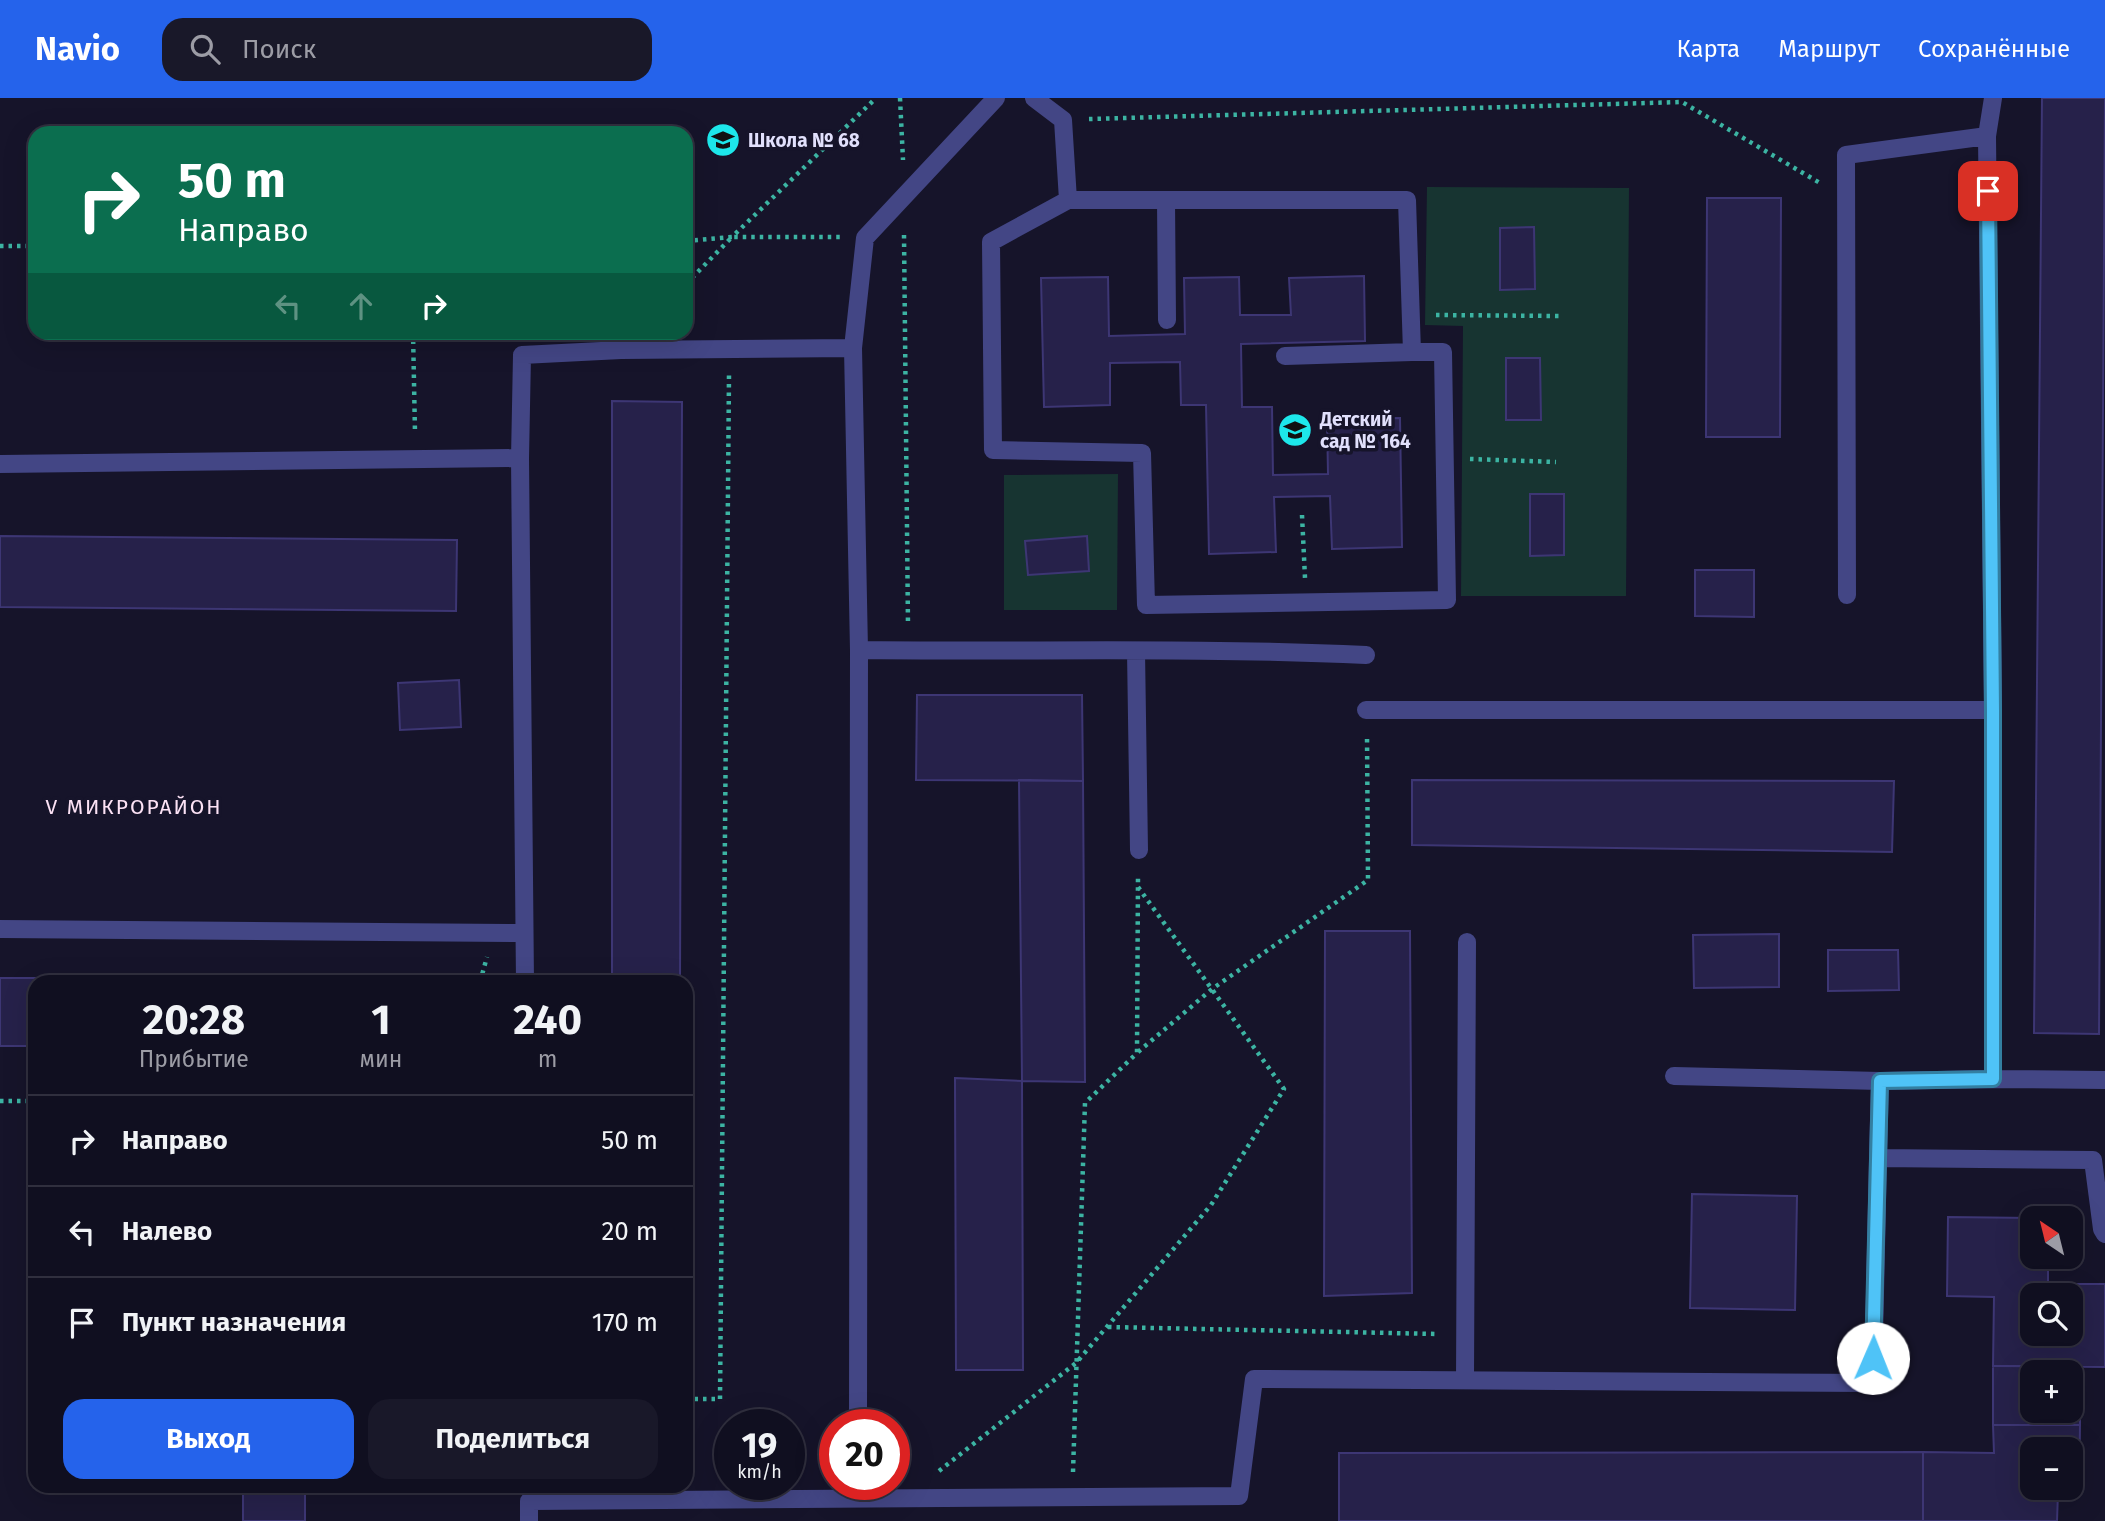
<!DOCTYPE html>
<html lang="ru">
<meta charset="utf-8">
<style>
body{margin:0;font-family:"Fira Sans",sans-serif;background:#191829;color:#f1f3f6;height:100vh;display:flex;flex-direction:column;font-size:26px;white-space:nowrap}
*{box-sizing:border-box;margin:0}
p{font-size:23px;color:#9c9ca5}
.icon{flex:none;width:38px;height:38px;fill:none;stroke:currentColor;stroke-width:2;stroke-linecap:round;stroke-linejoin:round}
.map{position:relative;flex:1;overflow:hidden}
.panel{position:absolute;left:28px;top:877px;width:665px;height:518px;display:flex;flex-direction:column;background:#100f20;border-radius:21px;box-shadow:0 7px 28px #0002,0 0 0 2px #302f3e}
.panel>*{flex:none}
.hud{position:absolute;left:28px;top:28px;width:665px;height:214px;border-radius:21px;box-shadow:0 7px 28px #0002,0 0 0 2px #302f3e;background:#0b6e4f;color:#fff;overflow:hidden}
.needle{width:46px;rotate:325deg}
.tools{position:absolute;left:2020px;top:1108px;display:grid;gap:14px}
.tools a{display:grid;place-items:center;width:63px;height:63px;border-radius:14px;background:#100f20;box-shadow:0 7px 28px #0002,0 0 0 2px #302f3e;font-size:35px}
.speed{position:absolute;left:714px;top:1311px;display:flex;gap:14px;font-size:35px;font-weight:700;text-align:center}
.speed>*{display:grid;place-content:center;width:91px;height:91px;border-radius:50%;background:#100f20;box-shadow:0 7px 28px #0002,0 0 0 2px #302f3e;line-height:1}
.speed small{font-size:18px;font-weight:400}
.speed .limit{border:10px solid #d22;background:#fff;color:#111}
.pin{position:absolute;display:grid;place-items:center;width:60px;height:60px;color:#fff;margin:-30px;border-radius:14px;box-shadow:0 4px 10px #0006}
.me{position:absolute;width:77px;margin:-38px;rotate:1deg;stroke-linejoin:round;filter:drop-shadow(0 0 5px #0008)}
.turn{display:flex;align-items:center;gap:24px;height:147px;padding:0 35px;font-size:32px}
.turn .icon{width:91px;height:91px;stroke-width:2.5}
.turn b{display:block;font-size:49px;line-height:60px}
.lanes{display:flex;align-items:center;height:66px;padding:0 35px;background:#0003;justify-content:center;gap:35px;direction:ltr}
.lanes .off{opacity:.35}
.eta{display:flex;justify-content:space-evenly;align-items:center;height:119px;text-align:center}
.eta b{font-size:42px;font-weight:700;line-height:49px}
.cta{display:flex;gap:14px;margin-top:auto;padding:14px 35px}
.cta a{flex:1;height:80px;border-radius:21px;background:#2563eb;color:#fff;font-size:28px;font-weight:700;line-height:80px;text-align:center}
.cta a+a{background:#191829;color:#f1f3f6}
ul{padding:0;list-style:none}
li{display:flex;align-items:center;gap:21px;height:91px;padding:0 35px;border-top:2px solid #302f3e}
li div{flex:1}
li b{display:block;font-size:26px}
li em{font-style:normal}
header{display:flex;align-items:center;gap:42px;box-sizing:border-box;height:98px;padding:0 35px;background:#2563eb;color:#fff}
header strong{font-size:33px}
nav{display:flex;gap:38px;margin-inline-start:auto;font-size:24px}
.search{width:490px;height:63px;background:#191829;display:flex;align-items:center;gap:18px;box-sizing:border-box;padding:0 24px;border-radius:21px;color:#9c9ca5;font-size:26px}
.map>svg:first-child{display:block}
</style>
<header>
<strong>Navio</strong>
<div class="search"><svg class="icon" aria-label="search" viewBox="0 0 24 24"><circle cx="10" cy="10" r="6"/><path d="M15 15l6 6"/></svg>Поиск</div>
<nav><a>Карта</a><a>Маршрут</a><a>Сохранённые</a></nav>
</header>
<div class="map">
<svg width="2105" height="1423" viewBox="0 0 2105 1423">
<rect width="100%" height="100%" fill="#16142a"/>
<path fill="#173431" d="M1427,89L1629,90L1626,498H1461L1463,228L1425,227Z
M1118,376L1117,512H1004V377Z"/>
<path fill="#26214a" stroke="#3d3674" stroke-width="2" fill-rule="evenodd" d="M2042,0H2105L2099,936L2034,935Z
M1707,100H1781L1780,339H1706Z
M1534,129L1535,191L1500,192V130Z
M1364,178L1365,243L1241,246L1242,309H1272L1273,377L1328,376L1327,321L1400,320L1402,449L1332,451L1330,398L1274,399L1276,454L1209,456L1206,307H1181L1180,264L1110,265V307L1044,309L1041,180L1108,179L1109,238L1185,236L1184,180L1239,179L1240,217H1291L1289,180Z
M1506,260H1540L1541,322H1506Z
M612,303L682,304L680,884H612Z
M1530,396H1564V457L1530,458Z
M0,438L457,442L456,513L0,509Z
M1087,438L1089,473L1028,477L1025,443Z
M1695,472H1754V519L1695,518Z
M459,582L461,629L400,632L398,585Z
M917,597H1082L1083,683L916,682Z
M1019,682L1083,683L1085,984L1022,983Z
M1412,682L1894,683L1892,754L1412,747Z
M1325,833H1410L1412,1195L1324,1198Z
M1779,836V889L1694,890L1693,837Z
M1828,852H1898L1899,892L1828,893Z
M0,880H451V884H35V948H0Z
M955,980L1022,983L1023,1272H956Z
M1692,1096L1797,1098L1795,1212L1690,1210Z
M1948,1119L2033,1120H2032V1158H2048V1186H2105V1269L1993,1268L1994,1199L1947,1198ZM2032,1197H2070V1236H2032Z
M1993,1268H2080V1327H1993ZM2032,1274H2070V1312H2032Z
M1993,1327H2080L2079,1394H2058L2057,1423H1923V1354L1994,1355ZM2032,1351H2070V1390H2032Z
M1923,1354V1423H1339V1355Z
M243,1388H305V1423H243Z"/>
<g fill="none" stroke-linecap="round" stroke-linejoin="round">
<path stroke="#3cb4a3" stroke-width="4.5" stroke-dasharray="3.5 5" stroke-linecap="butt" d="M900,0L903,62
M1089,21L1682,4L1820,85
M904,137L908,528
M686,143L732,139L876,0
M0,148H35
M686,186L732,139H840
M1436,217L1559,218
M413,234L415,335
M1470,361L1556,364
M1302,417L1305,480
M480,884L487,859
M1138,954L1212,891L1368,782L1367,637
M0,1003H35
M1108,1229L1438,1236
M686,1301H720L729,277
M939,1373L1076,1265L1211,1107L1284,991L1138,789
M1073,1374L1085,1005L1137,955L1138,778"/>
<path stroke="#434685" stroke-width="18" d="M1034,0L1063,22L1068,102
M1987,38L1993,612V981L2105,982
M1068,102H1407L1412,254H1443L1447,502L1146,507L1142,355L993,352L991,144Z
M1166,102L1167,222
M1285,258L1412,254
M0,366L520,360
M1847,497L1846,57L1987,38L1993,0
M859,552L853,250L865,140L996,0
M1136,553L1139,752
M1366,612H1993
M0,831L524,835
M525,884L520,360L522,257L621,252L853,250
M1674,978L1880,983
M1878,1060L1880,983L1993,981
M1465,1282L1467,844
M858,1326L859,552C1028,554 1197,549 1366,557
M529,1423V1403L1239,1398L1254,1281L1873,1285L1878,1060L2093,1062L2102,1131L2105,1136"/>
</g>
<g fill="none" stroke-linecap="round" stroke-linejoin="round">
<g stroke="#337fa1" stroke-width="18">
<path id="route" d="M1873,1260L1880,983L1993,981V612L1988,93"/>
</g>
<use href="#route" stroke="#4fc3f7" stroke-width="12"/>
</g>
<defs>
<g id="school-disc" transform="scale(1.75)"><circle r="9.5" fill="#1de7eb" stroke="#16142a"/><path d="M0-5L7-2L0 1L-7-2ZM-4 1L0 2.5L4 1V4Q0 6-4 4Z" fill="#111"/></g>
</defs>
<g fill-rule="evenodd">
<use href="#school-disc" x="723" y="42"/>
<use href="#school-disc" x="1295" y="332"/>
</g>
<g text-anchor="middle" stroke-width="7" stroke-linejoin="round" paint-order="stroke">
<g font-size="19" font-weight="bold" fill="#e1e0fc" stroke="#16142a" text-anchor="start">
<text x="748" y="49">Школа № 68</text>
<text x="1320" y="328">Детский<tspan x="1320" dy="22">сад № 164</tspan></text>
</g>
<g font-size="21" letter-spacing="2" fill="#fce2f5" stroke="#16142a">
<text x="134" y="716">V МИКРОРАЙОН</text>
</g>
</g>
</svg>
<div class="tools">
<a><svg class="needle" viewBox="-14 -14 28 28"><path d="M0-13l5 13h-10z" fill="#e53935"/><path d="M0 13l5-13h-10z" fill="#9c9ca5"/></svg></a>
<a><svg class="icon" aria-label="search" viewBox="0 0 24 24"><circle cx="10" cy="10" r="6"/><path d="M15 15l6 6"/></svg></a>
<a>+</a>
<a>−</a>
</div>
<div class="speed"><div>19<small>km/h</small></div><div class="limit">20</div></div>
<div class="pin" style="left:1988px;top:93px;background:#d93025"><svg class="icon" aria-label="arrive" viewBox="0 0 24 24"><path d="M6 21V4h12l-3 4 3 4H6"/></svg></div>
<svg class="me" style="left:1873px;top:1260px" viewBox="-20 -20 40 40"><circle r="19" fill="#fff"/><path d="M0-13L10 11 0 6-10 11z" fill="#4fc3f7"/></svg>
<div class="hud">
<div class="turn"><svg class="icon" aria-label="right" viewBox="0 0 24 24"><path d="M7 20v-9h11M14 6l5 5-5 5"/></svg><div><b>50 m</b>Направо</div></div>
<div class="lanes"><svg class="icon off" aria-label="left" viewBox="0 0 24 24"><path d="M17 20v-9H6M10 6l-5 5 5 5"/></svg><svg class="icon off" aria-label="ahead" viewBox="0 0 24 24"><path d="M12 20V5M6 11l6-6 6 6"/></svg><svg class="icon" aria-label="right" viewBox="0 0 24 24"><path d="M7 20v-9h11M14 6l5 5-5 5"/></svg></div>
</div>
<section class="panel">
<div class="eta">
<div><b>20:28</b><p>Прибытие</p></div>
<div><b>1</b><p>мин</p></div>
<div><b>240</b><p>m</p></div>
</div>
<ul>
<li><svg class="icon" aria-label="right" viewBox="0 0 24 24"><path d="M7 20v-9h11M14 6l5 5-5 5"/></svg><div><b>Направо</b></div><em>50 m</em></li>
<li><svg class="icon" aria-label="left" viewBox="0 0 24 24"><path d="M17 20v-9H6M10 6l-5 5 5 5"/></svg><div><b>Налево</b></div><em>20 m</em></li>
<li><svg class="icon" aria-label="arrive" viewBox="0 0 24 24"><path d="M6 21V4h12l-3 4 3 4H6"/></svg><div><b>Пункт назначения</b></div><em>170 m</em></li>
</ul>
<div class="cta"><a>Выход</a><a>Поделиться</a></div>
</section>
</div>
